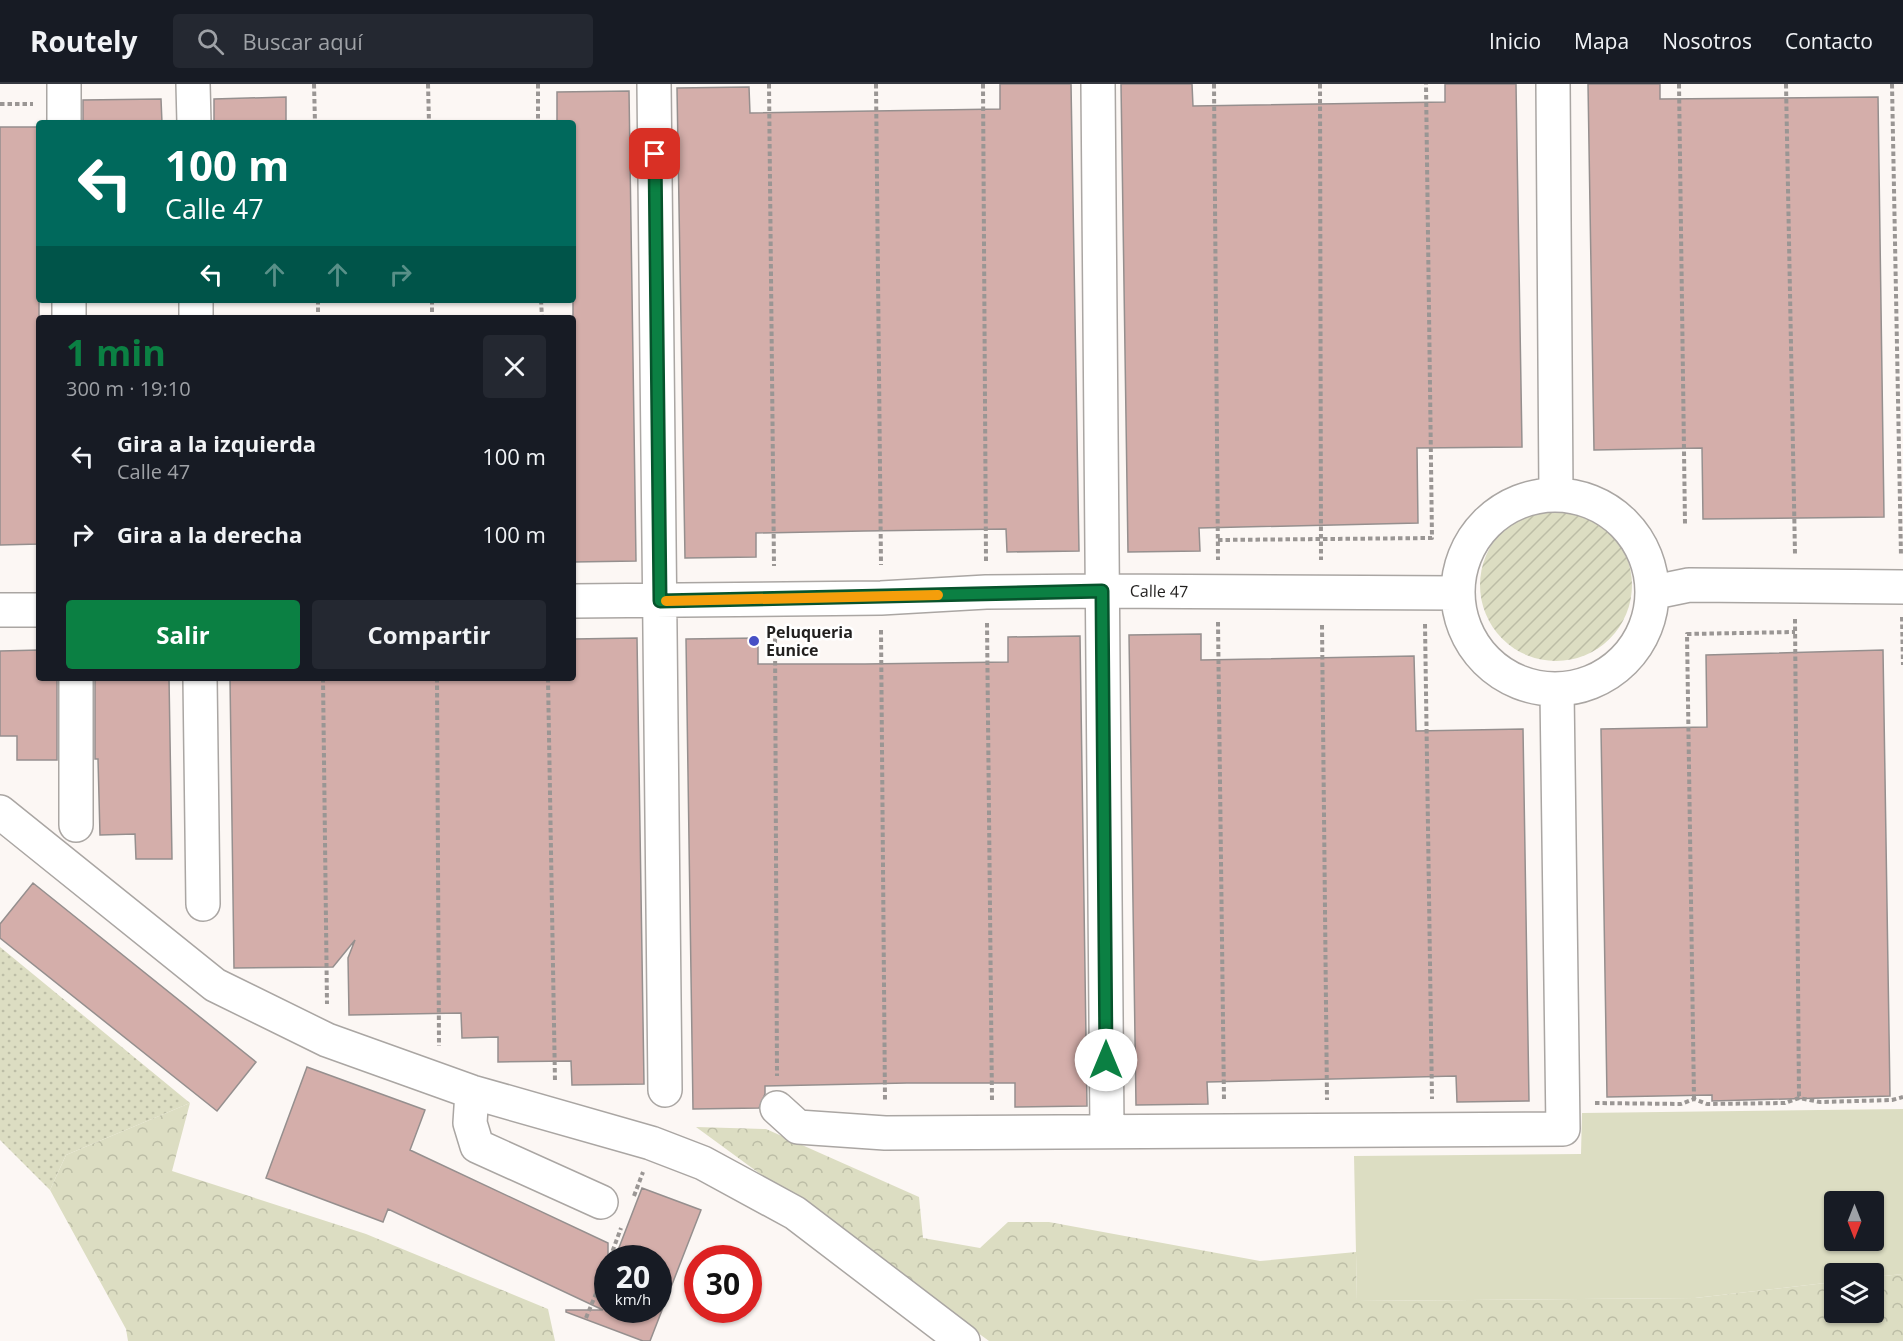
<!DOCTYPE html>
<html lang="es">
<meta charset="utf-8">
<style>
body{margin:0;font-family:"Open Sans",sans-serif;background:#242831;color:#f1f3f6;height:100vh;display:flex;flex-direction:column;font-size:22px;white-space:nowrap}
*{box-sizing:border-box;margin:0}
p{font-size:20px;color:#9ea1a6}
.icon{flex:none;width:33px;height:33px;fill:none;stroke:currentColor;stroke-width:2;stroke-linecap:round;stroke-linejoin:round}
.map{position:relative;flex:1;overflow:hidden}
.details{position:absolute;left:36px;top:231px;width:540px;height:366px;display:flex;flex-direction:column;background:#171b24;border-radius:6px;box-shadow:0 2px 4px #0004}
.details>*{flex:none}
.hud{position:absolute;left:36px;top:36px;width:540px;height:183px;border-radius:6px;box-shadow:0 2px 4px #0004;background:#00695c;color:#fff;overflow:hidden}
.needle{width:39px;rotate:180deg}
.fabs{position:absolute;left:1824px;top:1107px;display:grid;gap:12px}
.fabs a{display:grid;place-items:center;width:60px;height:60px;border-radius:6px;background:#171b24;box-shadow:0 2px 4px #0004;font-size:30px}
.speed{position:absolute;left:594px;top:1161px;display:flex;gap:12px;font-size:30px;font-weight:700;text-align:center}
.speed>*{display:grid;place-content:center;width:78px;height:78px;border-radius:50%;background:#171b24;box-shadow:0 2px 4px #0004;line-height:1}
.speed small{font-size:15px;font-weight:400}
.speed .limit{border:9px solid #d22;background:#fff;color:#111}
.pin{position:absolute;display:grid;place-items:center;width:51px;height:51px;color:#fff;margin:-26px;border-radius:12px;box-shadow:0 3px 9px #0006}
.me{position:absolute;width:66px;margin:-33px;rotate:0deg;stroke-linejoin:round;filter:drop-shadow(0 0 4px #0008)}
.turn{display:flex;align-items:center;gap:21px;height:126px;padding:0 30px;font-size:27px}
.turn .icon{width:78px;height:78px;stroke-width:2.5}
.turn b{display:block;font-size:42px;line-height:51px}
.lanes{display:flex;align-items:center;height:57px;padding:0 30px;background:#0003;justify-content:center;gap:30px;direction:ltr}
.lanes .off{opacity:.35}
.round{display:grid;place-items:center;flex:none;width:63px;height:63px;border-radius:6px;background:#242831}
.headline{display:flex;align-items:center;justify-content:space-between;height:102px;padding:0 30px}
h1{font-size:36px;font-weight:700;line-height:45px;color:#0b8043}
.cta{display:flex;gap:12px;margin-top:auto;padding:12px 30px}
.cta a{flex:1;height:69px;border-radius:6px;background:#0b8043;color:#fff;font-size:24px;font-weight:700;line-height:69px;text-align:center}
.cta a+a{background:#242831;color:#f1f3f6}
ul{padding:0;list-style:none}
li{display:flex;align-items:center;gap:18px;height:78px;padding:0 30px}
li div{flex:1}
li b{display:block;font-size:22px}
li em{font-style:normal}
header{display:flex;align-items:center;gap:36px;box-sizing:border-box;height:84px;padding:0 30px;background:#171b24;border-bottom:2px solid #363941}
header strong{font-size:28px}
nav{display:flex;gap:33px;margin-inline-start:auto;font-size:21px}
.search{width:420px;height:54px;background:#242831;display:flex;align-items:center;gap:15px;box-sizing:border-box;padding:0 21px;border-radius:6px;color:#9ea1a6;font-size:22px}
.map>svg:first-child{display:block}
</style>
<header>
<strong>Routely</strong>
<div class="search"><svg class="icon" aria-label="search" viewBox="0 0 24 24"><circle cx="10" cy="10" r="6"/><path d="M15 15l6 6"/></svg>Buscar aquí</div>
<nav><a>Inicio</a><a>Mapa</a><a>Nosotros</a><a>Contacto</a></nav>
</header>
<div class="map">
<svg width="1903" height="1257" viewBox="0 0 1903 1257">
<defs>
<pattern id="grass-dots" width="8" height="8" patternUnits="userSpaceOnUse" patternTransform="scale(1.5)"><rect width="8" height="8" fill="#dcddc2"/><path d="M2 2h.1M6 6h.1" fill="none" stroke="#bcbda6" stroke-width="1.8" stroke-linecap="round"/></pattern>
<pattern id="forest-crowns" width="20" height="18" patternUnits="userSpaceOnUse" patternTransform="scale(1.5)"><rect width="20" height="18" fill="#dcddc2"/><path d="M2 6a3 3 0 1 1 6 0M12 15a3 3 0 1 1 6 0" fill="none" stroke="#bcbda6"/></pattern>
<pattern id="garden-furrows" width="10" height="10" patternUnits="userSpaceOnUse" patternTransform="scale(1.5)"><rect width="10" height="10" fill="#dcddc2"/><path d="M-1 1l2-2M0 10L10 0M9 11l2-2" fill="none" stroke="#bcbda6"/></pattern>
</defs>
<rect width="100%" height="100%" fill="#fcf7f4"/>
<path fill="url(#grass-dots)" d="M0,863L190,1019L66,1071L50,1106L0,1056Z"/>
<path fill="url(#forest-crowns)" d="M190,1019L172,1087L366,1150L548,1225L555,1257H128L126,1245L50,1106L66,1071Z
M696,1043L766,1045L919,1113L923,1154L980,1164L1008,1138H1049L1260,1177L1356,1168L1357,1217L1695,1214L1834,1198V1228H1874V1193L1903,1190V1257H989Z"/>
<path fill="#dcddc2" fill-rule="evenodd" d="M1903,1025V1190L1874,1193V1190H1834V1198L1695,1214L1357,1217L1354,1072L1581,1070L1582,1029ZM1834,1118H1874V1156H1834Z"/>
<path fill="url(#garden-furrows)" d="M1480 501a76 76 0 1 1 152 0a76 76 0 1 1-152 0Z"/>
<path fill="#d4aeaa" stroke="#958f8e" stroke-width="1.5" d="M1000,0H1071L1079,467L1007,468L1006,445L864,447L756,449V473L685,474L677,4L749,3L750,29L1000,25Z
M1121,0H1192L1193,22L1445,18V0H1516L1522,363L1417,364L1418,439L1199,444L1200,467L1128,468Z
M1588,0H1660V15L1878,13L1884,433L1703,435L1702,364L1594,366Z
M629,7L636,477L573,478V39H557V8Z
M286,13V39H214V15Z
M161,15L162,39H83V16Z
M0,43H39V460L0,461Z
M1201,550V576L1414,572L1416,647L1523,645L1529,1017L1457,1018L1456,992L1207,998L1208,1020L1136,1021L1129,551Z
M1080,552L1087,1022L1015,1023V999H907L765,1002V1010L759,1024L693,1025L686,555L758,554V580H865L1008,578V553Z
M637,554L644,1000L572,1001L571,977L498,978V953L462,954L461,929L349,931L348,874L355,856L333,883L234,884L230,594H573V555Z
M39,566V594H57V676H17V652H0V567Z
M1883,566L1890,1012L1712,1017V1011L1607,1013L1601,645L1707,643L1706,571Z
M95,594H169L172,775H136L135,750L100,751L98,675H95Z
M33,799L256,978L217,1027L0,854V840Z
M307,983L425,1026L410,1066L608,1159V1226H658V1174H615L642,1104L701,1126L650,1257H643L566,1228V1226H603L388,1125L383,1138L266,1094Z"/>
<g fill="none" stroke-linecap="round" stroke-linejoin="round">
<g stroke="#aaa6a3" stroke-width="36">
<path id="minor" d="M64,0V39
M193,0L194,39
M654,0L665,1006
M1098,0L1107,1047
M1553,0L1556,410
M69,216V234
M196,216V234
M1458 508a97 97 0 1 1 194 0a97 97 0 1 1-194 0Z
M1655,508L1689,501L1903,503
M573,517L881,514L986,508L1102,507L1456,509
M0,526H39
M200,594L203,820
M0,728L215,901L327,956L472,1008L651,1059L703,1079L795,1129L963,1257
M76,741V594
M472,1008L470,1039L477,1062L601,1118
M777,1024L798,1043L885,1049L1563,1045L1557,607"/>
</g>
<path stroke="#9a9694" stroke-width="4" stroke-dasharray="4.5 3" stroke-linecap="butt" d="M314,0L315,39
M428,0L429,39
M538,0V39
M769,0L774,482
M876,0L881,481
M983,0L986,477
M1214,0L1218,476
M1320,0L1321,476
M1679,0L1685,440
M1786,0L1795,470
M1892,0L1901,472
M0,20H33
M318,216V234
M432,216V234
M541,216L542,234
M1218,456L1432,454L1426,0
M1902,533L1903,581
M1795,535L1799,1014
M1218,538L1224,1016
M987,539L992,1017
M1425,540L1432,1015
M1322,541L1327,1016
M881,546L885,1018
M775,547L777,992
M323,594L327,920
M437,594L439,962
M548,594L555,998
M1694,1015L1687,550L1795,548
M1595,1019L1681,1020L1694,1015L1707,1020L1785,1019L1799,1014L1820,1018L1892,1016L1903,1013
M634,1112L643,1088
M610,1174L621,1144
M586,1234L608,1180"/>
<use href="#minor" stroke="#fff" stroke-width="33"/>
</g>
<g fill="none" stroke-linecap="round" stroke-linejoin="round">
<g stroke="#07532c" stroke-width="15">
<path id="route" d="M655,70L660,517L1102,507L1106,976"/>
</g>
<use href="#route" stroke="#0b8043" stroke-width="10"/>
<path stroke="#f59e0b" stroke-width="10" d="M666,517L938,511"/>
</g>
<circle fill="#4750c5" stroke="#fff" stroke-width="2" cx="754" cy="557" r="6"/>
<g text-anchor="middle" stroke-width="5" stroke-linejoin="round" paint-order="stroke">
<g font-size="16" fill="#211f1e" stroke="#fff">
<text transform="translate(1159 507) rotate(1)" y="6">Calle 47</text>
</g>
<g font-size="16" font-weight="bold" fill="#211f1e" stroke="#fff" text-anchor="start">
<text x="766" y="554">Peluqueria<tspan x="766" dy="18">Eunice</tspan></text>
</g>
</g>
</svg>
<div class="fabs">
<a><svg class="needle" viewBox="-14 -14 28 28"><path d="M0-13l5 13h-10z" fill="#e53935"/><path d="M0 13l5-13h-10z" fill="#9ea1a6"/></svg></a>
<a><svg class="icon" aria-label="layers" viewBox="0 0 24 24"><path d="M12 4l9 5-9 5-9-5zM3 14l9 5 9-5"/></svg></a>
</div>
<div class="speed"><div>20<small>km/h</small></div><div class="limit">30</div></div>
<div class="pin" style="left:655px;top:70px;background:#d93025"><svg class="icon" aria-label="arrive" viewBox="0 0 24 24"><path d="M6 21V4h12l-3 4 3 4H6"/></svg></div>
<svg class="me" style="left:1106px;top:976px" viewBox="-20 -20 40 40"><circle r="19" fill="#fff"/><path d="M0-13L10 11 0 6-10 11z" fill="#0b8043"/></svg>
<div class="hud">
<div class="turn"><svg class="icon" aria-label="left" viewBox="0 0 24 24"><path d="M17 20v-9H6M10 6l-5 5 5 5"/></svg><div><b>100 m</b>Calle 47</div></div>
<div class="lanes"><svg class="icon" aria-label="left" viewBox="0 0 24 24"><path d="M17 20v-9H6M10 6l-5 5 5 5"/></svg><svg class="icon off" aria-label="ahead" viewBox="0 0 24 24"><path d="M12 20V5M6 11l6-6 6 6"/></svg><svg class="icon off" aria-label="ahead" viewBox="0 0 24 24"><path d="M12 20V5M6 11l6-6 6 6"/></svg><svg class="icon off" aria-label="right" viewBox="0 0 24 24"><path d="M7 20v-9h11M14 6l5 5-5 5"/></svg></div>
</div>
<section class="details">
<div class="headline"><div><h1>1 min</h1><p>300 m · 19:10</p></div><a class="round"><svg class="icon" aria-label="close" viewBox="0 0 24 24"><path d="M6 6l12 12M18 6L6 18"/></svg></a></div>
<ul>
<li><svg class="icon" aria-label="left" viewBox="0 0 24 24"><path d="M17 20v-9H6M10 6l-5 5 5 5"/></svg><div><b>Gira a la izquierda</b><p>Calle 47</p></div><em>100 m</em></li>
<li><svg class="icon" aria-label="right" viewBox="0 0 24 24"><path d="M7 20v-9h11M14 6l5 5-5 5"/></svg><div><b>Gira a la derecha</b></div><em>100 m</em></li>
</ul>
<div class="cta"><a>Salir</a><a>Compartir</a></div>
</section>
</div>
